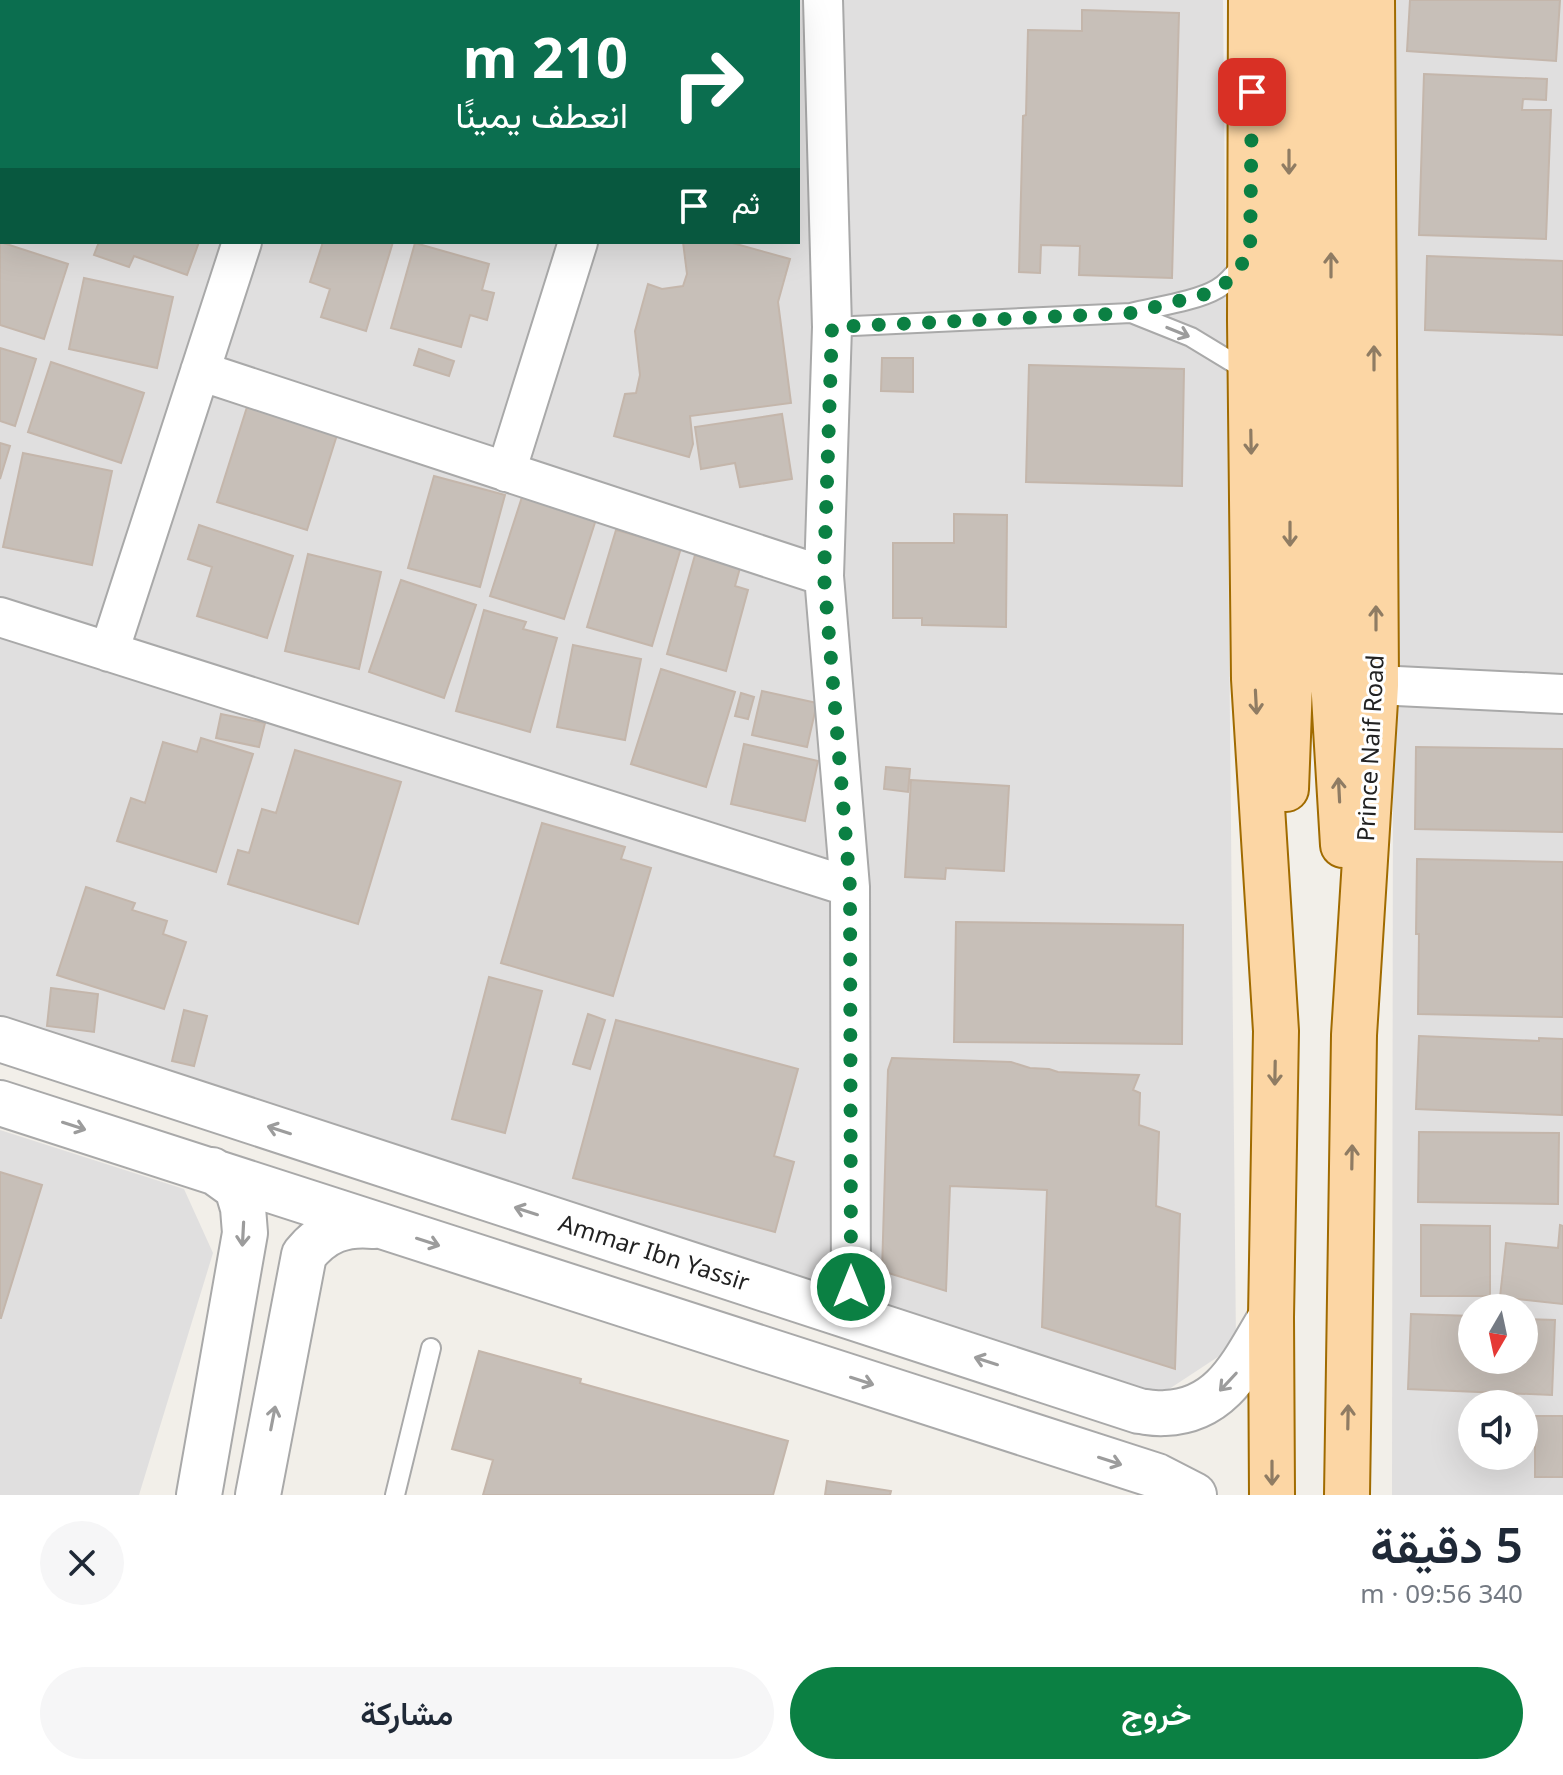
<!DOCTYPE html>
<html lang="ar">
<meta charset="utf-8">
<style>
body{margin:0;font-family:"Noto Sans",Vazirmatn,sans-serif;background:#f6f6f7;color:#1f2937;direction:rtl;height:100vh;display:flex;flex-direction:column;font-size:30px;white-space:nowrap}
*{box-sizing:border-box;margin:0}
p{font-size:26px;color:#747a83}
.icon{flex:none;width:44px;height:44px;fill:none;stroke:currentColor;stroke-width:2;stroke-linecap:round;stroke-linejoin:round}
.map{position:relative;height:1495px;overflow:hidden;direction:ltr}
.side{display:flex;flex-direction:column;background:#fff;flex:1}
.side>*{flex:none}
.hud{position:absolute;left:0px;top:0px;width:800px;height:244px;box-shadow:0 8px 32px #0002;direction:rtl;background:#0b6e4f;color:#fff;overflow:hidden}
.needle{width:52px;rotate:189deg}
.buttons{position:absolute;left:1458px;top:1294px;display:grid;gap:16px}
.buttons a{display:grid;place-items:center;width:80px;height:80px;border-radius:50%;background:#fff;box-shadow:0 8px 32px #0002;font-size:40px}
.pin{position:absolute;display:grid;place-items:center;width:68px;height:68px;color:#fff;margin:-34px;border-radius:16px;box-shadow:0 4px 12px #0006}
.me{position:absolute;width:88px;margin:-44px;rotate:0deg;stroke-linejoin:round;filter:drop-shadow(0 0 6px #0008)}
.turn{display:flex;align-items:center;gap:28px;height:168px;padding:0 40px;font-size:36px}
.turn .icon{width:104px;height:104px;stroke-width:2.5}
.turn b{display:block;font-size:56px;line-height:68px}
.then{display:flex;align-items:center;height:76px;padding:0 40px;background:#0003;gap:16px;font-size:30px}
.round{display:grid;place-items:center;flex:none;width:84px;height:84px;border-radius:42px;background:#f6f6f7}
.head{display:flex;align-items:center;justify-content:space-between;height:136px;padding:0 40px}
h1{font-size:48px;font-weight:600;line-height:60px}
.action{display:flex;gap:16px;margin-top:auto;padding:16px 40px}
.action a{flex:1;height:92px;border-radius:48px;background:#0b8043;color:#fff;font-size:32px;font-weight:600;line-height:92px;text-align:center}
.action a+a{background:#f6f6f7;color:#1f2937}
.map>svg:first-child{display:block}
</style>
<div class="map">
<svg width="1563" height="1495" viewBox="0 0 1563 1495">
<rect width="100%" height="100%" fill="#f2efe9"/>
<path fill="#e0dfdf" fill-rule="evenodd" d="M0,0H1223L1236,1345L1160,1395L0,1020ZM2,2H798V242H2Z
M1394,0H1563V1495H1392ZM1472,1308H1524V1360H1472ZM1472,1404H1524V1456H1472Z
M0,1130L184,1189L213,1253L139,1495H0Z"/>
<path fill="#c7bfb8" stroke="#c4b6ab" stroke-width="2" d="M50,0H132L139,2H50Z
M366,0H472L471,2H365Z
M1410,0H1560L1556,61L1407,51Z
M1082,10L1179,13L1172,278L1079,275L1080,246L1041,245L1040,273L1019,272L1023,116L1026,115L1028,30L1082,31Z
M1424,74L1547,79L1546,100L1523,99L1522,110H1551L1546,239L1419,235Z
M0,242L68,264L44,339L0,325Z
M99,242H199L187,275L134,256L129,267L94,255Z
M323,242H393L366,331L321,317L330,289L310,282Z
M683,242H729L790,259L778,302L791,403L690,416L693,444L689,457L614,436L625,394L636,393L640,375L635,331L648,284L662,289L683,286L687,274Z
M415,243L489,264L482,290L494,293L487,320L470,315L461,347L391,328Z
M1427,256L1563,261V335L1425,330Z
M84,278L173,297L157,368L69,349Z
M0,348L36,359L15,426L0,421Z
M419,349L454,361L449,376L414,365Z
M882,358H913V392L881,391Z
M51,362L144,393L121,463L28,432Z
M1029,365L1184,369L1182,486L1026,482Z
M247,407L337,435L307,530L217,502Z
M782,414L792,479L740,487L735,463L701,469L695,427Z
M0,443L10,446L0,479Z
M23,453L112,471L92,565L3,547Z
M434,476L505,495L480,587L408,568Z
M523,494L599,510L564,619L490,596Z
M954,514L1007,515L1006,627L922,625V618H893V543H954Z
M199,525L293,556L267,638L197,616L212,567L188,559Z
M616,530L681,548L652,646L587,627Z
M308,554L381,572L359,669L285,651Z
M695,555L740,568L735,586L748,590L726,671L667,654Z
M401,580L476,605L444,698L369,672Z
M484,610L526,622L523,629L557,638L530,732L456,711Z
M573,645L641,659L625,740L557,727Z
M661,669L735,692L706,787L631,764Z
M762,691L817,703L807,747L752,735Z
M741,693L754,697L748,719L735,716Z
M221,714L265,723L259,747L216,738Z
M201,738L253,754L216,872L117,841L131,798L145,803L163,742L197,752Z
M744,744L818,761L805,821L731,804Z
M1416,747L1563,749V832L1415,829Z
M295,750L401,782L358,924L228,884L238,850L249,853L262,809L276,813Z
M886,767L910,769L908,792L884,789Z
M911,780L1009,786L1004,871L946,868L945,879L905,877Z
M542,823L625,847L621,859L651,868L613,996L501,963Z
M1417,859L1563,862V1017L1418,1014L1419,934H1416Z
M86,887L135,903L132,910L167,921L163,934L186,942L164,1009L57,975Z
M956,922L1183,925L1182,1044L954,1042Z
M489,977L542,991L505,1133L452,1119Z
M51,988L98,994L94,1032L47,1026Z
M184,1010L207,1016L194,1066L172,1061Z
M588,1014L605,1020L590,1069L573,1064Z
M616,1020L798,1069L774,1156L794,1162L775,1232L573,1178Z
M1419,1036L1539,1041V1038L1563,1039L1562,1115L1416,1109Z
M892,1058L1011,1062L1030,1068L1049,1069L1058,1072L1139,1075L1133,1090L1140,1093L1139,1125L1159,1132L1156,1206L1180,1214L1175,1369L1042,1327L1047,1190L950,1186L946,1291L882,1271L888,1070Z
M1419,1132L1559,1133L1558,1204L1418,1202Z
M0,1172L42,1185L1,1318H0Z
M1421,1225L1490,1226V1296H1421Z
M1560,1225L1563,1226V1304L1500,1297L1506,1243L1558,1248Z
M1411,1314L1472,1316V1360H1524V1319L1555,1320L1552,1395L1408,1389Z
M479,1351L581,1379L580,1383L788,1441L773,1495H483L493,1460L452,1449Z
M1535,1416H1563V1477H1535Z
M827,1481L891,1491L890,1495H825Z"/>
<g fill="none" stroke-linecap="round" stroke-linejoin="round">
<g stroke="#a9a9a9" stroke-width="22">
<path id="service" d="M1244,262C1236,272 1228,283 1217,289C1197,301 1154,307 1131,313L1191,337L1247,371
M832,327L1131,313
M395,1495L431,1348"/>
</g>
<g stroke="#a9a9a9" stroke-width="42">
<path id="minor" d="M823,0L832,327L824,576L850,887L851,1318
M14,2L15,0
M320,2L321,0
M654,2V0
M0,46L2,40
M200,371L824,576
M506,472L578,242
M0,617L850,887
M109,652L242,242
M1376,685L1563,694"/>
</g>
<g stroke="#a9a9a9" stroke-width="48">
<path id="tertiary" d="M0,1039L1139,1411C1148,1412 1156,1414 1165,1413C1224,1411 1244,1361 1271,1317
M0,1103L1157,1476L1194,1495
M199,1495L245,1233L243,1208L237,1188L212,1170
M258,1495L304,1255C323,1231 344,1223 374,1226"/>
</g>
<g stroke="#a06b00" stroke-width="48">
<path id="primary" d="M1251,0L1250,321L1254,679L1276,1031L1271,1317L1272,1495
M1329,0L1333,679L1343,845
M1286,789L1290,684L1288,0
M1347,1495L1354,1035L1376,685L1372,0"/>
</g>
<use href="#service" stroke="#fff" stroke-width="18"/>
<use href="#minor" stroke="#fff" stroke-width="38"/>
<use href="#tertiary" stroke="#fff" stroke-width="44"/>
<use href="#primary" stroke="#fcd6a4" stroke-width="44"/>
</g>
<defs><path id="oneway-shaft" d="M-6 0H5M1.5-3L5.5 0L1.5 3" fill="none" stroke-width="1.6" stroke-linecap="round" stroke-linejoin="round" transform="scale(2)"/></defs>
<g stroke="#8f7c63">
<use href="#oneway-shaft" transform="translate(1289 162) rotate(90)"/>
<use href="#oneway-shaft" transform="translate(1331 265) rotate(-90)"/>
<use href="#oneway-shaft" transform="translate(1374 358) rotate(-90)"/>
<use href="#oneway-shaft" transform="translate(1251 442) rotate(89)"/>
<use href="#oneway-shaft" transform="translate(1290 534) rotate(90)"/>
<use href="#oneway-shaft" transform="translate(1376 618) rotate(-90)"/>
<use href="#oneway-shaft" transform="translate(1256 702) rotate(87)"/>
<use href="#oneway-shaft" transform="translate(1339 790) rotate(-93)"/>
<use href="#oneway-shaft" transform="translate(1275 1073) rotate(91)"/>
<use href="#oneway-shaft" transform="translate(1352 1157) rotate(-89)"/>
<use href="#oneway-shaft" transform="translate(1348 1417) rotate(-89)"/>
<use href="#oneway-shaft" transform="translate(1272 1473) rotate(90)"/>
</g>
<g stroke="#9c9c9c">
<use href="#oneway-shaft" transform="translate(1178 332) rotate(22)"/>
<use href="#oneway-shaft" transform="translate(74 1126) rotate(18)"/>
<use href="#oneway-shaft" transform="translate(279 1130) rotate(-162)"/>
<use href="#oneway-shaft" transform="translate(526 1211) rotate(-162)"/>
<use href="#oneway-shaft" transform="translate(243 1234) rotate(93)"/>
<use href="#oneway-shaft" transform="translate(428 1242) rotate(18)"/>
<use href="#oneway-shaft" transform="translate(986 1361) rotate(-162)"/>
<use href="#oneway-shaft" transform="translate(862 1381) rotate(18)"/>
<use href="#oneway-shaft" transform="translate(1228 1382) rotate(133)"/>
<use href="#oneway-shaft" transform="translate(273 1418) rotate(-79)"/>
<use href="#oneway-shaft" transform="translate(1110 1461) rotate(18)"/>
</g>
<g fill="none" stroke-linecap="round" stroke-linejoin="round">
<path stroke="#0b8043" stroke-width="14" stroke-dasharray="0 25.2" d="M851,1287L850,887L824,576L832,327L1131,313L1206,294L1218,289L1228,281L1250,254L1252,92"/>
</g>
<g text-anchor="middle" stroke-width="6" stroke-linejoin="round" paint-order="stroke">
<g font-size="24" fill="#222" stroke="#fff">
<text transform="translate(1371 748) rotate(-87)" y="8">Prince Naif Road</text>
<text transform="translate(654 1253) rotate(18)" y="8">Ammar Ibn Yassir</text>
</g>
</g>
</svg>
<div class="buttons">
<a><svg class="needle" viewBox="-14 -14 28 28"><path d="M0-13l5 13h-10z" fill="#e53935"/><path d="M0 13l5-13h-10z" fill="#747a83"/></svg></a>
<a><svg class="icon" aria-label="sound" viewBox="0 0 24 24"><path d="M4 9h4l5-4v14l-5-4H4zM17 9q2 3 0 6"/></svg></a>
</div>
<div class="pin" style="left:1252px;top:92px;background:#d93025"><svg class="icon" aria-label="arrive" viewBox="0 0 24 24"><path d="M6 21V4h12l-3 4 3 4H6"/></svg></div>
<svg class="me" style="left:851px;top:1287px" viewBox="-20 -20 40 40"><circle r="17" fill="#0b8043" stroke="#fff" stroke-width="3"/><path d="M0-11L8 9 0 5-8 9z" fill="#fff"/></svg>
<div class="hud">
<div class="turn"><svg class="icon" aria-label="right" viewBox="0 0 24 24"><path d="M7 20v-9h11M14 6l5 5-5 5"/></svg><div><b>210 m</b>انعطف يمينًا</div></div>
<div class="then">ثم<svg class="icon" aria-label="arrive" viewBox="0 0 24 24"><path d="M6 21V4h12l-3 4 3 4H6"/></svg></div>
</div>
</div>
<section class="side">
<div class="head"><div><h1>5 دقيقة</h1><p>340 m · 09:56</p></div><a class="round"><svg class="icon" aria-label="close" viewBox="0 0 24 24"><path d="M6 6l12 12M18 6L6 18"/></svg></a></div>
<div class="action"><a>خروج</a><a>مشاركة</a></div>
</section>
